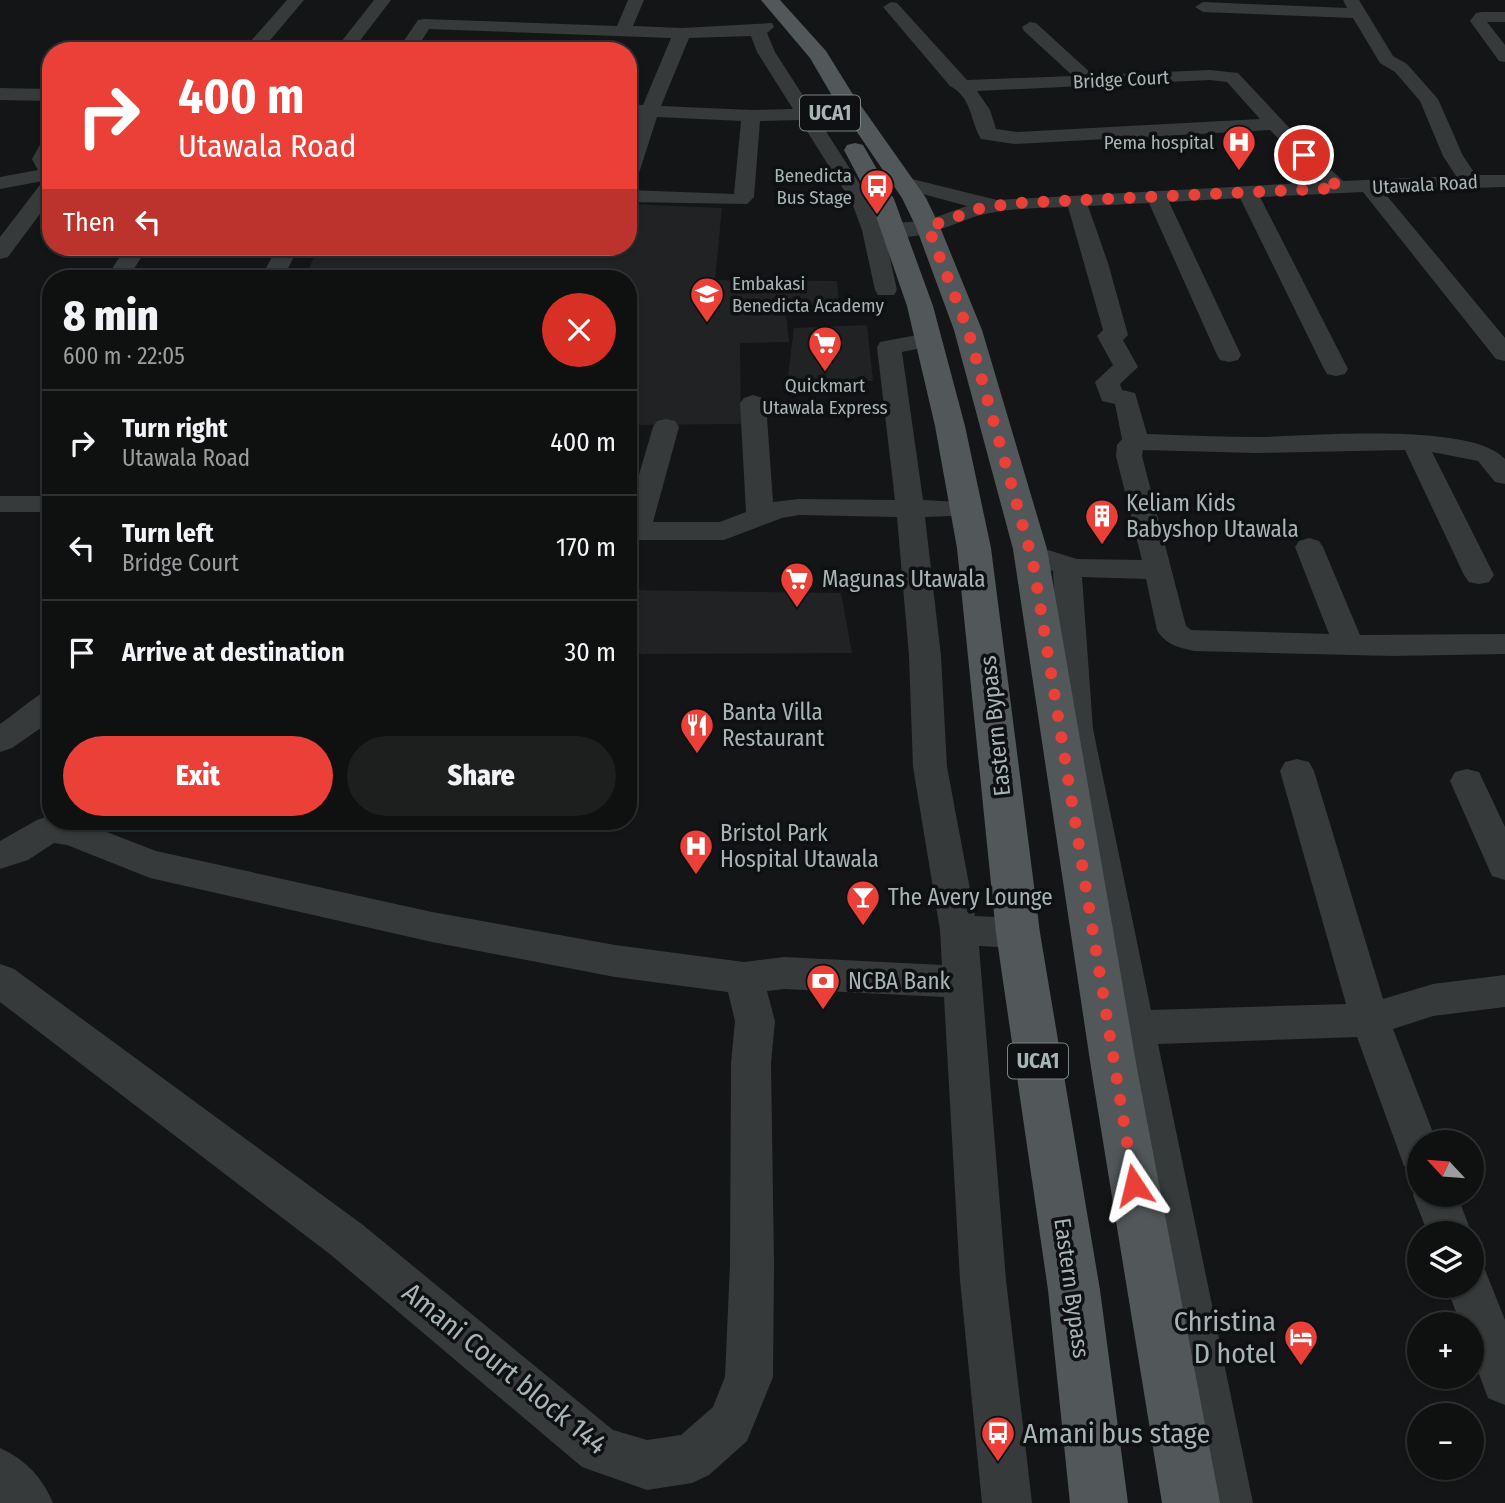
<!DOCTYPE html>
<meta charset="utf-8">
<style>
body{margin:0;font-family:"Fira Sans Condensed",sans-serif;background:#1d1e1e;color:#f1f3f6;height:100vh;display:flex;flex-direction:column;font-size:26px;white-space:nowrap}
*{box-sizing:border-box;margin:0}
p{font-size:23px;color:#9b9d9f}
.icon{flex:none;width:38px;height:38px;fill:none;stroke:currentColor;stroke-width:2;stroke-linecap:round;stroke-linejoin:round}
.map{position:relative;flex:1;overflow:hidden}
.side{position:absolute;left:42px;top:270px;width:595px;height:560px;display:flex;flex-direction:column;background:#0f1010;border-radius:28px;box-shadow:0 2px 5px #0004,0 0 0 2px #2f3030}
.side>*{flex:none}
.guide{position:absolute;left:42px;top:42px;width:595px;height:214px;border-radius:28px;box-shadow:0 2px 5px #0004,0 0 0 2px #2f3030;background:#ea4038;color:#fff;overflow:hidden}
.needle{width:46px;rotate:296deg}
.buttons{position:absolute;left:1407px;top:1130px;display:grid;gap:14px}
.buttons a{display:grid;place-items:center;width:77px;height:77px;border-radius:50%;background:#0f1010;box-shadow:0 2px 5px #0004,0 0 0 2px #2f3030;font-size:35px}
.pin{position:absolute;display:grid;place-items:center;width:60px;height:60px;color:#fff;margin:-30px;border:4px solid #fff;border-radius:50%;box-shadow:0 2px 7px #0007}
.me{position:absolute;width:77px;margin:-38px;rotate:350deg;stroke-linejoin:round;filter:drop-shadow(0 0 5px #0008)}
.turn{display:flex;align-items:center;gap:24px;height:147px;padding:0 21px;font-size:32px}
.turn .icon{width:91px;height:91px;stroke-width:2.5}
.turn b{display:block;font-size:49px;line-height:60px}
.then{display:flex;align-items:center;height:66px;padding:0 21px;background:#0003;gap:14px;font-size:26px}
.round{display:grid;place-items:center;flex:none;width:74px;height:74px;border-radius:37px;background:#1d1e1e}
.headline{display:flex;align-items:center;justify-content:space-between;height:119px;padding:0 21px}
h1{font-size:42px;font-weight:800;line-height:52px}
.action{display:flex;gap:14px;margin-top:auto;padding:14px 21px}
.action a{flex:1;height:80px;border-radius:42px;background:#ea4038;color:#fff;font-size:28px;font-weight:800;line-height:80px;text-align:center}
.action a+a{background:#1d1e1e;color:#f1f3f6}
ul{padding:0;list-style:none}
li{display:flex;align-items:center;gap:21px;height:105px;padding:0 21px;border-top:2px solid #2f3030}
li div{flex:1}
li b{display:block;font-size:26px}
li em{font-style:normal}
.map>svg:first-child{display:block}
</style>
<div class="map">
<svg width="1505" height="1503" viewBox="0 0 1505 1503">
<rect width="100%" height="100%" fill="#141516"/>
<path fill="#202223" d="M628,204L722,208L715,280L837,281L839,305H785L789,342L740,343L741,424L628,425V278H304L319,247H628Z
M867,325L873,381L787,384L794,328Z
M628,590L841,593L852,653L628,654Z"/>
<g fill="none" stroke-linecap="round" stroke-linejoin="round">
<path fill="#363a3b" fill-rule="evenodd" d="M287,0H304L261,51H242Z
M374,0H391L352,51H334Z
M628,0H644L633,26L682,28L772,23L774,27L767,33L775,52L872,203L883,228L893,223L925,221L967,206L897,187L894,183L897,179L904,177L997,200L1321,182L1270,130L1014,144L981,139C970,121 972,97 950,86L883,7L891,2L897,3L967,80L1073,76L1024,31L1022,27L1030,22L1036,23L1093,75L1210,70L1238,73L1311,151L1343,181L1456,176L1443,156L1420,101L1395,72L1380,63L1353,18L1203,12L1195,7L1203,2L1347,8L1343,0H1359L1393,56L1407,64L1438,99L1463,156L1476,175H1505V187L1383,191L1505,338V361L1496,359L1363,192L1260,197L1348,369L1345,374L1336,376L1327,374L1324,369L1240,198L1169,202L1241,355L1238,360L1229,362L1220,360L1217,355L1149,203L1088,206L1108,263L1128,335L1123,340L1138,367L1120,384L1122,390L1135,393L1147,434C1185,435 1222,437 1260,437C1311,436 1472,422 1505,459V484L1495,482L1478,461L1432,452L1494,575L1489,582L1479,584L1469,582L1464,575L1405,450L1256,453L1143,450L1142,456L1186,626L1191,630L1329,634L1295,547L1299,541L1309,538L1319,541L1323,547L1360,635L1505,634V654L1393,656L1194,651C1178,647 1166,645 1157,630L1146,579L1082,577L1093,729L1151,1010L1346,1004L1280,771L1285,762L1297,759L1309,762L1314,771L1383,999L1433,984L1505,975V1007L1433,1016L1393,1029L1437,1143H1419V1171L1404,1166L1357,1037L1158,1044L1253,1503H1203L1119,1044L1102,1039L1096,1027L1102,1015L1113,1011L1061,729L1053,571L1038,565L1034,559L1038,553L1048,550L1077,559L1142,560L1116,456L1117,445L1122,439L1115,404L1102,401L1095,382L1113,365L1097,336L1103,330L1068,207C1040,208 1012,208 985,214C957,220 912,248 884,232L897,290L894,295H878L875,290L862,230L852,203L800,120L760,121L754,197L747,204L628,202V190L734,194L741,121L657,117L638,176L635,180L628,182V146L639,116H628V104L643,105L671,38L429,29L415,51H397L418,20L424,19L617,26ZM751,36L757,52L793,109L751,110L661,106L689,38ZM1210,80L1227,82L1260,119L1017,132L996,129L990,110L977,91Z
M1482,12H1505V22H1487L1505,45V62L1499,61L1470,21L1476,13Z
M0,88L51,89V101L0,100Z
M51,136V199L8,257L0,259V237L43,181L0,189V177L38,170L32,159L44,138Z
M126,247H148L128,278H106Z
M277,247H299L283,278H261Z
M928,333L936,335L940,340L936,345L902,352L923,500L976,503L980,509L976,515L925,517L941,656L947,767L975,916L1018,918L1031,922L1037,933L1031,944L1018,948L979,946L1006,1280L1032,1503H982L960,1280L944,997L784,989L767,991L775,1021L771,1063L774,1264L773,1377L747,1441L709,1475L692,1483L647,1490L582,1467L331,1255L0,1002V964L14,969L363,1225L613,1430L647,1440L681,1435L713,1407L725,1377L730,1264L731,1063L735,1021L728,992L615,977L432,942L150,878L67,845L54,843L28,860L0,869V841L37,820L49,816L51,821H78L156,851L432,912L615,945L744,962L784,957L942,965L940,930L913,767L909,656L897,517L799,515L782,518L724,540H628V512L653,427L657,421L666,419L675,421L679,427L653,522H720L746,512L740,403L744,398L753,395L762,398L766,403L773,502L799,499L895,500L877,347L880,342Z
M0,496H51V512H0Z
M51,690V721L12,748L0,752V724C16,714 35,694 51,690Z
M1467,769L1479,772L1505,827V880L1492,876L1450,781L1455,772Z
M1419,1182V1195H1457L1472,1234V1235L1428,1234L1413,1195Z
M1472,1265L1485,1270L1505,1320V1405L1488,1398L1472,1355V1325H1461L1446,1286H1472Z
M0,1448C25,1459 43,1478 53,1503H0Z"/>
<path fill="#52585a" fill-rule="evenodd" d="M761,0H780L826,51L852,93L926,198L940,227L982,330L1047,549L1138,1074L1220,1503H1162L1092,1074L1013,549L954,330L916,227L902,198L831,94L810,58Z
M855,143L863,145L894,199L933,306L965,426L991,548L1040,933L1100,1290L1128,1503H1070L1048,1290L996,933L957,548L935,426L907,306L870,199L844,150L847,145Z"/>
</g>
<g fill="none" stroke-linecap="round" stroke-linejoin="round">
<path stroke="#ea4038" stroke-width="12" stroke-dasharray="0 21.6" d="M1134,1185L1033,562L968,330L928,227L978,209L1015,203L1339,188L1304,155"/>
</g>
<defs>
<g id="hospital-pin" transform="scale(1.75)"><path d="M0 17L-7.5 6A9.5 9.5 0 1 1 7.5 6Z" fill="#ea4038" stroke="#0f1011"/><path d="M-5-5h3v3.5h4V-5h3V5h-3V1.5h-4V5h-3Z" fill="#fff"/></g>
<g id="bus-pin" transform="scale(1.75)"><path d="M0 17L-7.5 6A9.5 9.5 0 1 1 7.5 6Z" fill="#ea4038" stroke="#0f1011"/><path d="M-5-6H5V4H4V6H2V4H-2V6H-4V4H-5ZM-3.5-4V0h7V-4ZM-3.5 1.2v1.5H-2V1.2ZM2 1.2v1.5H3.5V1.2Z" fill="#fff"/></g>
<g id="school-pin" transform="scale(1.75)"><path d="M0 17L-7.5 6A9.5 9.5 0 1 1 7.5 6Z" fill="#ea4038" stroke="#0f1011"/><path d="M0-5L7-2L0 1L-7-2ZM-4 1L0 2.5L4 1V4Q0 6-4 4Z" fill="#fff"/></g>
<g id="supermarket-pin" transform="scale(1.75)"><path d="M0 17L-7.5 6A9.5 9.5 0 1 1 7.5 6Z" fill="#ea4038" stroke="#0f1011"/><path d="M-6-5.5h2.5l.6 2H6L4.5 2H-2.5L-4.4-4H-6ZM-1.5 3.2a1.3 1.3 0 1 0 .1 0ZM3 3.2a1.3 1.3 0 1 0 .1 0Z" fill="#fff"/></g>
<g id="building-pin" transform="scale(1.75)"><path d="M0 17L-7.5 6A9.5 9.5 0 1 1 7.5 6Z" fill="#ea4038" stroke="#0f1011"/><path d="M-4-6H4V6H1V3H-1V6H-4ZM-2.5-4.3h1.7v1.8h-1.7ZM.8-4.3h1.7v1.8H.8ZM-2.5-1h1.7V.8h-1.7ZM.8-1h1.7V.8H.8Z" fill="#fff"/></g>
<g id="restaurant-pin" transform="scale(1.75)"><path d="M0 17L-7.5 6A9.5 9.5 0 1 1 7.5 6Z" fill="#ea4038" stroke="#0f1011"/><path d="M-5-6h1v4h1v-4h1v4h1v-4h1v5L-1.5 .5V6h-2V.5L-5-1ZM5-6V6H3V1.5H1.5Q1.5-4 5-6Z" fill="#fff"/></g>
<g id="bar-pin" transform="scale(1.75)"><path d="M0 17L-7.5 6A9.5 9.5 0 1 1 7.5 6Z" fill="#ea4038" stroke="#0f1011"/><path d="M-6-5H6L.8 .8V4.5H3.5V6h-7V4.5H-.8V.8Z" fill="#fff"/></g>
<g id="bank-pin" transform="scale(1.75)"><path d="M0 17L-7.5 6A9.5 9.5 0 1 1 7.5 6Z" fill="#ea4038" stroke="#0f1011"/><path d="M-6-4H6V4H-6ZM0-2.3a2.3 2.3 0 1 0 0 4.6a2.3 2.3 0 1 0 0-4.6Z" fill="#fff"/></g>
<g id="hotel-pin" transform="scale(1.75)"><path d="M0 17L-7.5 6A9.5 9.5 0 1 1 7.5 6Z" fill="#ea4038" stroke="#0f1011"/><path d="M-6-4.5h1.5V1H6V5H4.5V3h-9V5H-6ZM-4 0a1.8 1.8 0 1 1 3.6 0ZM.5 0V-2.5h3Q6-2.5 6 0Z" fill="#fff"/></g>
</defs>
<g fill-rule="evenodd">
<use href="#hospital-pin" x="1239" y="142"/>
<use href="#bus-pin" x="877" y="186"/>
<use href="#school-pin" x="707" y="294"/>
<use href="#supermarket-pin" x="825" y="343"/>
<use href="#building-pin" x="1102" y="516"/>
<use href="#supermarket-pin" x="797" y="579"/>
<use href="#restaurant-pin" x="697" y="725"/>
<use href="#hospital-pin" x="696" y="846"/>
<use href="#bar-pin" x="863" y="897"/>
<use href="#bank-pin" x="823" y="981"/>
<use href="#hotel-pin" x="1301" y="1337"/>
<use href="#bus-pin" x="998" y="1433"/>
</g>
<g text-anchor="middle" stroke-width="7" stroke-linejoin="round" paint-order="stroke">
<g font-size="19" fill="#a7b5b6" stroke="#0f1011">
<text transform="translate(1121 79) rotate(-3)" y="7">Bridge Court</text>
<text transform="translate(1425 184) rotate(-3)" y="7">Utawala Road</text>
</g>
<g font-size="19" fill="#a7b5b6" stroke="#0f1011" text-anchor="end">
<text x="1214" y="149">Pema hospital</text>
<text x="852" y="182">Benedicta<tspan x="852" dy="22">Bus Stage</tspan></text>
<text x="732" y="290" text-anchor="start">Embakasi<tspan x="732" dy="22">Benedicta Academy</tspan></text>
<text x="825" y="392" text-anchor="middle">Quickmart<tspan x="825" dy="22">Utawala Express</tspan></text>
</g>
<g fill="#0f1011" stroke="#798484" stroke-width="2">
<rect x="800" y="95.5" width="60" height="35" rx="5"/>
<rect x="1008" y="1043.5" width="60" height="35" rx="5"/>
</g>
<g font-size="21" font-weight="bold" fill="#a7b5b6">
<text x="830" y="120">UCA1</text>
<text x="1038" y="1068">UCA1</text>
</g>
<g font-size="23" fill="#a7b5b6" stroke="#0f1011" text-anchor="start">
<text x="1126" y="511">Keliam Kids<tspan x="1126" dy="26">Babyshop Utawala</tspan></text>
<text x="822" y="587">Magunas Utawala</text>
<text x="722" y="720">Banta Villa<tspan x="722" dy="26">Restaurant</tspan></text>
<text x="720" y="841">Bristol Park<tspan x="720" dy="26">Hospital Utawala</tspan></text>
<text x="888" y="905">The Avery Lounge</text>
<text x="848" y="989">NCBA Bank</text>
</g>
<g font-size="23" fill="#a7b5b6" stroke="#0f1011">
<text transform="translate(995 726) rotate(-96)" y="8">Eastern Bypass</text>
<text transform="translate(1072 1288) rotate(82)" y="8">Eastern Bypass</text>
</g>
<g font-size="28" fill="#a7b5b6" stroke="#0f1011" text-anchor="end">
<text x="1276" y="1331">Christina<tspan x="1276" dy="32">D hotel</tspan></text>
<text x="1023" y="1443" text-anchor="start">Amani bus stage</text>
</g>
<g font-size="28" fill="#a7b5b6" stroke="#0f1011">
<text transform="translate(505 1368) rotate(39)" y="10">Amani Court block 144</text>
</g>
</g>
</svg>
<div class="buttons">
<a><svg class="needle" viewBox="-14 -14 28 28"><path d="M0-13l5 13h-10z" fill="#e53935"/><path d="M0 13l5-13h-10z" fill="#9b9d9f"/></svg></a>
<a><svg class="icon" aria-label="layers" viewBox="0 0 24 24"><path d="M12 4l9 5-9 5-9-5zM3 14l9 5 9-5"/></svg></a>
<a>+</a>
<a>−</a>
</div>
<div class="pin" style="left:1304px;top:155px;background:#d93025"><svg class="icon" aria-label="arrive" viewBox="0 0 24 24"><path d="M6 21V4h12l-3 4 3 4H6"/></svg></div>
<svg class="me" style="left:1134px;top:1185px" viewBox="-20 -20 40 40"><path d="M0-17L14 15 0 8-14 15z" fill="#ea4038" stroke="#fff" stroke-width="4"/></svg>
<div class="guide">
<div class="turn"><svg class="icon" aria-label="right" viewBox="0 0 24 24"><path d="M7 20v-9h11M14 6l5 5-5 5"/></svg><div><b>400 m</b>Utawala Road</div></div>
<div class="then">Then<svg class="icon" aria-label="left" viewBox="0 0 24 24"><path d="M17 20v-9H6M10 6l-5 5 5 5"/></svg></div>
</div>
<section class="side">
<div class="headline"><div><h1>8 min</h1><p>600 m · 22:05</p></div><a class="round" style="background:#d93025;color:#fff"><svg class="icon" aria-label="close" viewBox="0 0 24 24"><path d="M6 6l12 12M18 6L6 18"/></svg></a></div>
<ul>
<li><svg class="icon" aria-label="right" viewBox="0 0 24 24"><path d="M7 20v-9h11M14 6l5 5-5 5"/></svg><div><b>Turn right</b><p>Utawala Road</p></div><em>400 m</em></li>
<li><svg class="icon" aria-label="left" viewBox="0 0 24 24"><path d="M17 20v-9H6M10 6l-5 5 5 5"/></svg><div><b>Turn left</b><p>Bridge Court</p></div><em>170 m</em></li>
<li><svg class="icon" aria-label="arrive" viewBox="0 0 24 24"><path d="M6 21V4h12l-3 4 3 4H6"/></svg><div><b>Arrive at destination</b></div><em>30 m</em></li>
</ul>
<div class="action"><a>Exit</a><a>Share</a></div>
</section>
</div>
